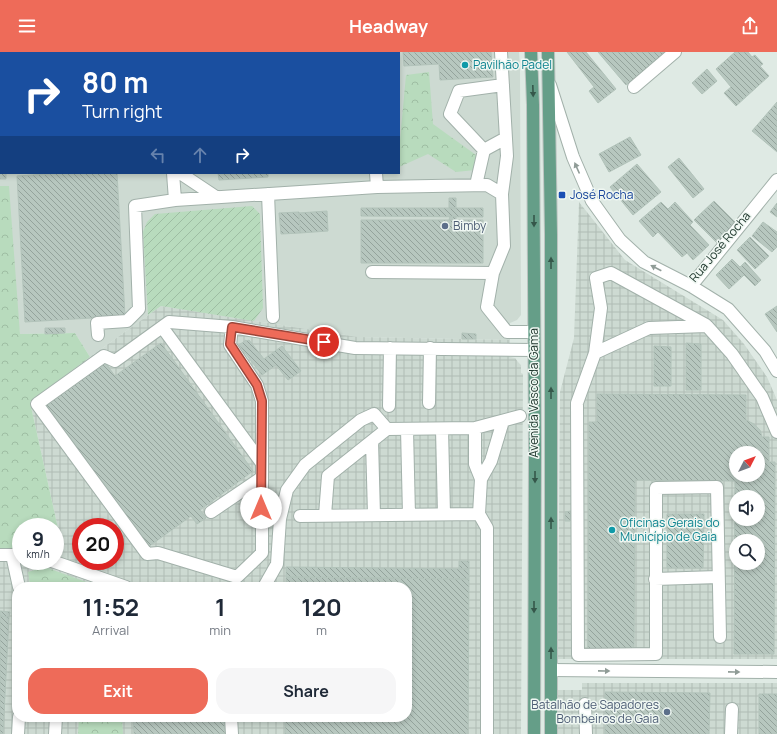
<!DOCTYPE html>
<meta charset="utf-8">
<style>
body{margin:0;font-family:Manrope,sans-serif;background:#f6f6f7;color:#1f2937;height:100vh;display:flex;flex-direction:column;font-size:15px;white-space:nowrap}
*{box-sizing:border-box;margin:0}
p{font-size:13px;color:#747a83}
.icon{flex:none;width:22px;height:22px;fill:none;stroke:currentColor;stroke-width:2;stroke-linecap:round;stroke-linejoin:round}
.map{position:relative;flex:1;overflow:hidden}
.details{position:absolute;left:12px;top:530px;width:400px;height:140px;display:flex;flex-direction:column;background:#fff;border-radius:16px;box-shadow:0 2px 6px #0003}
.details>*{flex:none}
.guide{position:absolute;left:0px;top:0px;width:400px;height:122px;box-shadow:0 2px 6px #0003;background:#1a4fa0;color:#fff;overflow:hidden}
.needle{width:26px;rotate:48deg}
.tools{position:absolute;left:729px;top:394px;display:grid;gap:8px}
.tools a{display:grid;place-items:center;width:36px;height:36px;border-radius:50%;background:#fff;box-shadow:0 2px 6px #0003;font-size:20px}
.speed{position:absolute;left:12px;top:466px;display:flex;gap:8px;font-size:20px;font-weight:700;text-align:center}
.speed>*{display:grid;place-content:center;width:52px;height:52px;border-radius:50%;background:#fff;box-shadow:0 2px 6px #0003;line-height:1}
.speed small{font-size:10px;font-weight:400}
.speed .limit{border:6px solid #d22;background:#fff;color:#111}
.pin{position:absolute;display:grid;place-items:center;width:34px;height:34px;color:#fff;margin:-17px;border:2px solid #fff;border-radius:50%;box-shadow:0 1px 4px #0007}
.me{position:absolute;width:44px;margin:-22px;rotate:0deg;stroke-linejoin:round;filter:drop-shadow(0 0 3px #0008)}
.turn{display:flex;align-items:center;gap:14px;height:84px;padding:0 16px;font-size:18px}
.turn .icon{width:52px;height:52px;stroke-width:2.5}
.turn b{display:block;font-size:28px;line-height:34px}
.lanes{display:flex;align-items:center;height:38px;padding:0 16px;background:#0003;justify-content:center;gap:20px;direction:ltr}
.lanes .off{opacity:.35}
.eta{display:flex;justify-content:space-evenly;align-items:center;height:68px;text-align:center}
.eta b{font-size:24px;font-weight:700;line-height:28px}
.action{display:flex;gap:8px;margin-top:auto;padding:8px 16px}
.action a{flex:1;height:46px;border-radius:16px;background:#ee6b59;color:#fff;font-size:16px;font-weight:700;line-height:46px;text-align:center}
.action a+a{background:#f6f6f7;color:#1f2937}
header{display:flex;justify-content:space-between;align-items:center;height:52px;padding:0 16px;background:#ee6b59;color:#fff;font-size:18px;font-weight:700}
.map>svg:first-child{display:block}
</style>
<header><svg class="icon" aria-label="menu" viewBox="0 0 24 24"><path d="M4 6h16M4 12h16M4 18h16"/></svg>Headway<svg class="icon" aria-label="share" viewBox="0 0 24 24"><path d="M12 15V3M7 8l5-5 5 5M5 13v7h14v-7"/></svg></header>
<div class="map">
<svg width="777" height="682" viewBox="0 0 777 682">
<defs>
<pattern id="industrial-grid" width="8" height="8" patternUnits="userSpaceOnUse"><rect width="8" height="8" fill="#cddad2"/><path d="M0 4h8M4 0v8" fill="none" stroke="#b0bcb5"/></pattern>
<pattern id="forest-crowns" width="20" height="18" patternUnits="userSpaceOnUse"><rect width="20" height="18" fill="#b8dbbd"/><path d="M2 6a3 3 0 1 1 6 0M12 15a3 3 0 1 1 6 0" fill="none" stroke="#9ebda3"/></pattern>
<pattern id="garden-furrows" width="10" height="10" patternUnits="userSpaceOnUse"><rect width="10" height="10" fill="#b8dbbd"/><path d="M-1 1l2-2M0 10L10 0M9 11l2-2" fill="none" stroke="#9ebda3"/></pattern>
<pattern id="building-back-hatch" width="6" height="6" patternUnits="userSpaceOnUse"><rect width="6" height="6" fill="#b7c7bf"/><path d="M-1 5l2 2M0 0l6 6M5-1l2 2" fill="none" stroke="#94a39c"/></pattern>
</defs>
<rect width="100%" height="100%" fill="#dfeae4"/>
<path fill="#cddad2" fill-rule="evenodd" d="M0,0H519L520,15L521,263L517,268L510,271V288L358,285L161,254L90,305L75,281L20,282L0,167ZM1,1H399V121H1Z"/>
<path fill="url(#industrial-grid)" fill-rule="evenodd" d="M579,150L625,208L723,268L744,292L767,325L777,348V607H558L560,340L574,286ZM736,401H758V423H736ZM736,445H758V467H736ZM736,489H758V511H736Z
M161,254L358,285L510,288V305L515,306L518,310L521,313V321L523,322L521,682H0V497H21V509H55V484L59,481L30,350L90,305ZM81,475H115V509H81ZM17,535H407V665H17Z
M582,631H777V682H558V638H582Z"/>
<path fill="url(#forest-crowns)" d="M429,20L433,72L476,103L475,118L456,120L428,102L399,115V99L406,23Z
M0,134H9L20,282L75,281L90,305L30,350L59,481L55,484V475H21V497H0Z
M45,515L100,535H34L30,533L28,520Z
M79,665H122L123,682H78Z"/>
<path fill="url(#garden-furrows)" d="M252,154L260,162L263,256L254,269L161,254L148,263L143,180L147,170L155,162Z"/>
<path fill="url(#building-back-hatch)" stroke="#b2c3ba" fill-rule="evenodd" d="M131,0H161V1H131Z
M284,0H382V1H284Z
M403,0H491L493,25L440,28L439,12L404,14Z
M567,0H586L616,37L598,51L589,39L594,35Z
M598,0H666L626,33Z
M735,0H748L752,5L755,3L763,12L760,14L769,24L736,54L724,41L731,35L716,17Z
M707,17L717,29L702,42L692,31Z
M777,50V100L752,79Z
M0,77H1V121H6V127H0Z
M630,85L641,103L609,120L599,102Z
M679,106L704,137L693,146L668,115Z
M637,112L661,140L633,163L610,135Z
M63,121H117L125,264L25,270L17,124Z
M218,121H268V125L219,128Z
M449,146H456V156H449Z
M714,149L737,172L717,191L694,168Z
M661,150L668,157L675,150L693,170L690,173L709,193L693,208L687,201L682,205L658,180L653,185L639,169Z
M777,151V165L770,160Z
M361,156H483V165L361,164Z
M327,159L328,179L300,181L299,161Z
M299,160L300,181L281,182L279,161Z
M450,164L456,165V168H449Z
M361,168H483V211H361Z
M763,170L777,180V195L772,200L752,184Z
M750,185L769,204L755,217L737,198Z
M732,207L740,215L745,210L761,228L755,234L744,223L729,237L716,223Z
M777,254V280L765,262Z
M45,276H65V281L45,282Z
M462,281L476,282V287H462Z
M246,288L247,289L249,288L264,307L282,294L301,319L288,328L276,313L262,323L239,293Z
M161,291L253,419L200,458L206,466L197,472L191,464L148,495L44,352L104,309L115,324Z
M686,291L701,292V338H686Z
M654,294L671,295V334H654Z
M597,342L746,343V368L754,372L760,378L762,385H769V410H775L774,602H734L735,429L635,428L634,601L588,600L589,370H597ZM736,401H758V423H736ZM736,445H758V467H736ZM736,489H758V511H736Z
M571,459L570,469H565V460Z
M667,462H704L703,516H667Z
M459,509H469V517H459Z
M286,515L469,517V527L286,525Z
M286,525L469,527L468,682H285V665H407V535H286Z
M0,559L10,560L9,565L0,564Z
M0,564L9,565L3,682H0Z
M605,640L710,641L709,682H605Z
M759,642H777V682H759Z
M133,665H224L225,682H134Z"/>
<g fill="none" stroke-linecap="round" stroke-linejoin="round">
<g stroke="#a2b1aa" stroke-width="14">
<path id="minor" d="M174,0V1
M270,0V1
M392,0L393,1
M501,0L507,104L502,142
M0,9L1,10
M550,33L573,105L592,149L620,188L644,210L691,234L728,257L765,299L777,319
M634,35L675,0
M484,98L450,62L459,39L503,33
M173,121L175,148L377,135L487,133L502,142L504,194L493,221L487,255L507,280H534
M180,121L216,145
M376,121L377,135
M476,133L484,98L506,86
M268,142L273,265
M372,220L493,221
M691,234L777,128
M162,275L261,410
M232,275L230,293L257,333L262,349V501L237,525L158,501L147,502L37,352L104,304L115,309L169,270L232,275L355,296L534,298
M98,283L97,271L127,269L139,257L135,154L175,148
M595,301L601,256L596,226L611,221L706,273
M429,351L430,296
M389,354L390,296
M475,376L520,364
M407,377L409,463
M442,377L444,462
M372,389L374,463
M481,427L491,409L503,369
M211,460L261,426
M325,463L328,424L387,377
M300,464L479,462L487,476V682
M0,503H21
M12,503L19,535
M52,509L126,535
M655,527L718,525
M264,535L277,512L280,467L287,438L305,413L361,368L374,362L387,377L475,376V412L481,427L479,462
M720,585L717,435L656,436V602L578,603L577,351L595,301L649,276L707,274L732,302L762,345L777,380
M551,618L777,620
M585,652L586,682
M231,665L232,682
M18,682L19,665
M55,682L56,665
M731,682L732,657"/>
</g>
<g stroke="#bcc4c1" stroke-width="14">
<path id="major" d="M531,0L533,53L535,399L534,682
M548,0L551,182V682"/>
</g>
<use href="#minor" stroke="#fff" stroke-width="12"/>
<use href="#major" stroke="#659e88" stroke-width="12"/>
</g>
<defs><path id="oneway-solid" d="M-6-.8H1V-3.2L6.5 0L1 3.2V.8H-6Z"/></defs>
<g fill="#35574a">
<use href="#oneway-solid" transform="translate(533 39) rotate(88)"/>
<use href="#oneway-solid" transform="translate(534 169) rotate(90)"/>
<use href="#oneway-solid" transform="translate(551 211) rotate(-90)"/>
<use href="#oneway-solid" transform="translate(551 341) rotate(-90)"/>
<use href="#oneway-solid" transform="translate(535 425) rotate(90)"/>
<use href="#oneway-solid" transform="translate(551 471) rotate(-90)"/>
<use href="#oneway-solid" transform="translate(534 555) rotate(90)"/>
<use href="#oneway-solid" transform="translate(551 601) rotate(-90)"/>
</g>
<g fill="#909c97">
<use href="#oneway-solid" transform="translate(577 116) rotate(-114)"/>
<use href="#oneway-solid" transform="translate(656 216) rotate(-153)"/>
<use href="#oneway-solid" transform="translate(604 619) rotate(1)"/>
<use href="#oneway-solid" transform="translate(734 620) rotate(1)"/>
</g>
<g fill="none" stroke-linecap="round" stroke-linejoin="round">
<g stroke="#9b463a" stroke-width="10">
<path id="route" d="M261,456L262,349L257,333L230,292L232,275L324,290"/>
</g>
<use href="#route" stroke="#ee6b59" stroke-width="7"/>
</g>
<g fill="#0f9aa8" stroke="#eff7f2" stroke-width="1.5">
<circle cx="465" cy="13" r="4"/>
<circle cx="612" cy="478" r="4"/>
</g>
<rect fill="#1a4fb4" stroke="#eff7f2" stroke-width="1.5" x="558" y="139" width="8" height="8" rx="2"/>
<g fill="#5c6f8a" stroke="#eff7f2" stroke-width="1.5">
<circle cx="445" cy="174" r="4"/>
<circle cx="667" cy="660" r="4"/>
</g>
<g text-anchor="middle" stroke-width="3" stroke-linejoin="round" paint-order="stroke">
<g font-size="12" fill="#0d838f" stroke="#eff7f2" text-anchor="start">
<text x="473" y="17">Pavilhão Padel</text>
<text x="620" y="475">Oficinas Gerais do<tspan x="620" dy="14">Município de Gaia</tspan></text>
</g>
<g font-size="12" fill="#164399" stroke="#eff7f2" text-anchor="start">
<text x="570" y="147">José Rocha</text>
</g>
<g font-size="12" fill="#4e5e75" stroke="#eff7f2" text-anchor="start">
<text x="453" y="178">Bimby</text>
<text x="659" y="657" text-anchor="end">Batalhão de Sapadores<tspan x="659" dy="14">Bombeiros de Gaia</tspan></text>
</g>
<g font-size="12" fill="#21392f" stroke="#eff7f2">
<text transform="translate(720 195) rotate(-50)" y="4">Rua José Rocha</text>
<text transform="translate(534 341) rotate(-90)" y="4">Avenida Vasco da Gama</text>
</g>
</g>
</svg>
<div class="tools">
<a><svg class="needle" viewBox="-14 -14 28 28"><path d="M0-13l5 13h-10z" fill="#e53935"/><path d="M0 13l5-13h-10z" fill="#747a83"/></svg></a>
<a><svg class="icon" aria-label="sound" viewBox="0 0 24 24"><path d="M4 9h4l5-4v14l-5-4H4zM17 9q2 3 0 6"/></svg></a>
<a><svg class="icon" aria-label="search" viewBox="0 0 24 24"><circle cx="10" cy="10" r="6"/><path d="M15 15l6 6"/></svg></a>
</div>
<div class="speed"><div>9<small>km/h</small></div><div class="limit">20</div></div>
<div class="pin" style="left:324px;top:290px;background:#d93025"><svg class="icon" aria-label="arrive" viewBox="0 0 24 24"><path d="M6 21V4h12l-3 4 3 4H6"/></svg></div>
<svg class="me" style="left:261px;top:456px" viewBox="-20 -20 40 40"><circle r="19" fill="#fff"/><path d="M0-13L10 11 0 6-10 11z" fill="#ee6b59"/></svg>
<div class="guide">
<div class="turn"><svg class="icon" aria-label="right" viewBox="0 0 24 24"><path d="M7 20v-9h11M14 6l5 5-5 5"/></svg><div><b>80 m</b>Turn right</div></div>
<div class="lanes"><svg class="icon off" aria-label="left" viewBox="0 0 24 24"><path d="M17 20v-9H6M10 6l-5 5 5 5"/></svg><svg class="icon off" aria-label="ahead" viewBox="0 0 24 24"><path d="M12 20V5M6 11l6-6 6 6"/></svg><svg class="icon" aria-label="right" viewBox="0 0 24 24"><path d="M7 20v-9h11M14 6l5 5-5 5"/></svg></div>
</div>
<section class="details">
<div class="eta">
<div><b>11:52</b><p>Arrival</p></div>
<div><b>1</b><p>min</p></div>
<div><b>120</b><p>m</p></div>
</div>
<div class="action"><a>Exit</a><a>Share</a></div>
</section>
</div>
